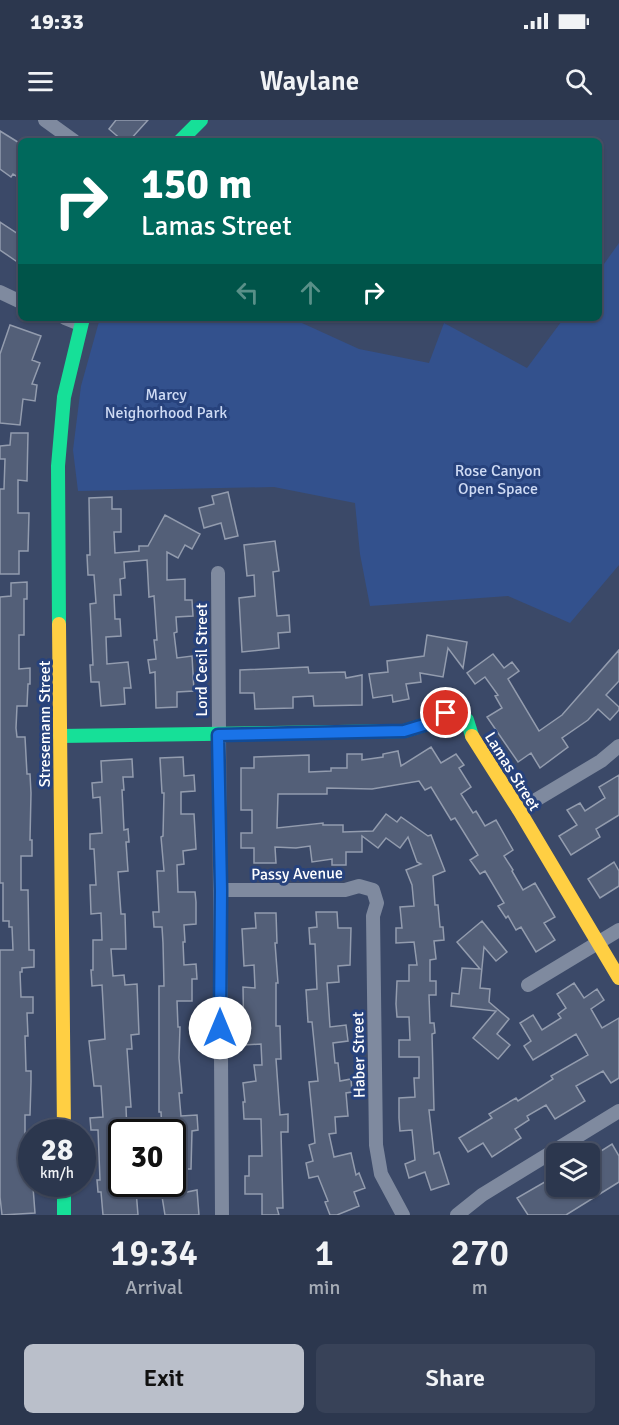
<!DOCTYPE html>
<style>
body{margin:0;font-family:Signika,sans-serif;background:#384258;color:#f1f3f6;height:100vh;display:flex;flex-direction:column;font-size:22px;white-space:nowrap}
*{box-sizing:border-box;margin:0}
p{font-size:20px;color:#a6acb6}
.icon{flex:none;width:33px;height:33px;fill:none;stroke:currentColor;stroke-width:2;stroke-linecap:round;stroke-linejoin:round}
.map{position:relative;height:1095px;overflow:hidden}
.sheet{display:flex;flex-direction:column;background:#2c374e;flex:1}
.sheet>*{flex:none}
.banner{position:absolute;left:18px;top:18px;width:584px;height:183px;border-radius:9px;box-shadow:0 2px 4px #0004,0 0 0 2px #485166;background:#00695c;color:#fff;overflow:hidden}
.buttons{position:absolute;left:546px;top:1023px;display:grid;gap:12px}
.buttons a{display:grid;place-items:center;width:54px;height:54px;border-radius:9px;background:#2c374e;box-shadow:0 2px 4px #0004,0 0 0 2px #485166;font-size:30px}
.speed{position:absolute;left:18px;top:999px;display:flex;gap:12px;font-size:30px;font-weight:700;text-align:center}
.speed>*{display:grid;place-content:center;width:78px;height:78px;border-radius:50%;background:#2c374e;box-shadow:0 2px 4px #0004,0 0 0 2px #485166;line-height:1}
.speed small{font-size:15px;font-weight:400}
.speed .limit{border:3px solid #111;border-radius:9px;background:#fff;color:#111}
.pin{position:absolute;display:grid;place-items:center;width:51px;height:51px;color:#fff;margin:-26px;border:3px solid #fff;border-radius:50%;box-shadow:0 2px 6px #0007}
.me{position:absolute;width:66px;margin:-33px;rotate:0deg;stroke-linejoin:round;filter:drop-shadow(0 0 4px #0008)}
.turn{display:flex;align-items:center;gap:21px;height:126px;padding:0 24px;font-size:27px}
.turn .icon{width:78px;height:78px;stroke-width:2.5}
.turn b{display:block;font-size:42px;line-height:51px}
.lanes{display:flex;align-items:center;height:57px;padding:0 24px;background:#0003;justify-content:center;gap:30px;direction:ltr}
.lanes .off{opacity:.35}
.eta{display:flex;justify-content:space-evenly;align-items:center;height:102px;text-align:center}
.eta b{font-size:36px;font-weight:600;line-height:42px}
.cta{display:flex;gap:12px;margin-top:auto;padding:12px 24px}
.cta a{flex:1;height:69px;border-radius:9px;background:#babfca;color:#111;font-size:24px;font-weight:600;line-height:69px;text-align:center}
.cta a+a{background:#384258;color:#f1f3f6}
.status{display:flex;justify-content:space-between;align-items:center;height:42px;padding:0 30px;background:#2c374e;direction:ltr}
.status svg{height:16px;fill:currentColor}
header{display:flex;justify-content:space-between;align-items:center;height:78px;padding:0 24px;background:#2c374e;font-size:27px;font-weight:600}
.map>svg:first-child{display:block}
</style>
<div class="status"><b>19:33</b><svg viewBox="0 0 49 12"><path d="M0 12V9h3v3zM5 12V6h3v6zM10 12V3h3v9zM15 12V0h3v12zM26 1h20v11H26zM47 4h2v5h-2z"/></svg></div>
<header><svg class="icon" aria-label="menu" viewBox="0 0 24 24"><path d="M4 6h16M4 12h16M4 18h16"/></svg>Waylane<svg class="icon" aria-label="search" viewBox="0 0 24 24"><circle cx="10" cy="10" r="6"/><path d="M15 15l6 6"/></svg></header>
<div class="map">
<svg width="619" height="1095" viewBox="0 0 619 1095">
<rect width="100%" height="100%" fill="#3b4968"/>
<path fill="#33518d" d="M619,123V445L570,503L508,476L370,486L360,434L355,383L274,367L78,371L73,330L81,266L100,198H291L359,229L429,243L444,203L527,248L564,198H598L599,151Z"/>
<path fill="#535f78" stroke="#939cae" stroke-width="1.5" d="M116,0H148L129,21H123L109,9Z
M0,11L21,24V59L13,54L11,57L0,49Z
M0,102L21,116V133L16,141L0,130Z
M10,205L41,216L32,240L40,243L32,264L37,265L35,281L23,279L20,305L0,303V234Z
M11,313H28L27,361L18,360V393H29L28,431H19V454H0V369H4L5,339H0V326L10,325Z
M228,372L238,416L225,419L221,403L204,408L199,388L214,384L212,376Z
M112,377V389H121V412H114L115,433L139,431V426H148L165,395L200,414L192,429L185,425L178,438L167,432V460L185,459V480H192L193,496L176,497L177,512L174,513L177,538L192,536L194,571L177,572V587L156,588L155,552L150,553L148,540L156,539L154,520H157L154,476L149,477L147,440L124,442L125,458L120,459L121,475H114L115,499H120L121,516L106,517L107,544L128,542L131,568H124L125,584L101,586L99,562H91L90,545H93L90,484L96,483L94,455H88L87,435H90L89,378Z
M275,421L279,451L273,452L277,496L289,495L290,512L278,513L279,528L242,532L239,478L255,476L254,455L247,456L244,425Z
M27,462V479H24V515H19V549L30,548V564H28L27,586H17L16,608L17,617H25L27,654H30L31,673L30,720H32V736H21V770H28L29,830H34V847L22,848V852H20L21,877H33V893H27L28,916H25L26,951H31V962L30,995H25V1031H27V1054H32L35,1093L2,1095L0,1077V830H13L12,807H9V801H3V763H0V477L11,476V463Z
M427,515L467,522L463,548L448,528L443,557L420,553L421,562L406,564L409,579L393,582L392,575L373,578L369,554L388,552L387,541L424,536Z
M619,530V561L606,575L619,587V590L610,600L598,589L588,600L562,618L568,627L540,648L531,633L518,642L487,597L502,588L495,576L498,575L485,557L475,564L467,553L493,534L504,548L512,542L519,551L508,559L539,611L562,595Z
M308,547L309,553L345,552L346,558L362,555V585L314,586L313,576L293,577V588L255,589L254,573H240V550Z
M431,627L441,643L456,634L464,645L459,648L471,667L461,674L473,693L476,691L485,706L496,700L513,730L504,736L513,750L512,751L523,770L535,763L555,797L544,803L555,820L536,832L521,807L516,810L508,796L506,798L498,786L504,783L485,751L480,754L470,740L478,735L455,698L451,700L431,667L425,670L419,661L372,669L327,668V674H278L277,708L323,703V705H343V712L373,711L386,694L397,702L401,697L428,716L431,715L445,751L433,756L435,785H438L440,807H443L444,820L434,821L436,839L430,840V861H436V875H429L430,903H434L435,913L432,914L434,990H429L434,1034L439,1032L449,1064L431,1070L425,1052L409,1058L405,1044L415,1040L412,1010L400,1011L399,998V978L415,977L414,958H419V937H399V920H410L409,897H397L396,884L397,861H409V845H417L414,822L396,823V808H402L400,787L414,786L412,765L406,750L421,744L417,742L408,717L400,728L386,718L378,728L362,716V732H346V745H332V739L312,742L310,726L296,728L275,727L276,743H254V728H241V713H252V690H241V648H254V637L309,635V652L331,651V648H347V634H362V640L383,637V634L398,631L401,646Z
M183,637L184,656L194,655L195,671L181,672V694H194L196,729L183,731L184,744L177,745L178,772H195L196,782V804L184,805L185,822H183L184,845L196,844L197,859H192V881H177L178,907H180L179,938L182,973H179L181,996L197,995L198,1010L192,1011L191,1049H172V1012H162L161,992H159V866H164L163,823L162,807H154L153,792H159L157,751H164L161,717L163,716L164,673H162L160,638Z
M132,639L133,657H123L124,670H122L124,710L128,709L129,722H126L128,751L118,752L121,794H125L126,829H111L113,856L124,855L125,865L137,864L139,914L131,915L132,929H127L131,987H126L127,1012H122V1029H112L114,1059H122V1071L136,1070L138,1095H103L101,1072H98L97,1060H100L98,1010H91L90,998L103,997L101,966H94L89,921L105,919L102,865L92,866L91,850H93V820H102L101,793L91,794L90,765H96L94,729H90V714L102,713L100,677L93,678L92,663L102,662L101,641Z
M619,655V695L596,709L600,717L571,735L559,716L577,705L567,690L580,683L585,691L605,678L599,667Z
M614,742L619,751V766L600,778L588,759Z
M316,792H337L338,808H351L350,845L338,846L339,862L327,863L330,907L346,905L348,921L333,923L335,943H338L340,961L351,959L352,972L346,973L348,996L335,997L336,1013L329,1014L334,1037L351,1033L356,1055L359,1053L365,1068L354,1072L359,1086L337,1095H330L325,1082L328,1081L318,1056L309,1058L306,1043L313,1041L309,1025L315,1023L309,962L318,961L312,902H308L306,870L317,869L315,824H310L309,808L317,807Z
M255,793H276L277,823H275L278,863H276V906H280L281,939H276L280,995L288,994V1012H281L283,1088H277L279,1095H262V1074H245V1056H249V1036H262L261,999H244L243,982H245L243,963L256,961L254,945H262L261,924L244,925L243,867L255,868L254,845L244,846L242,809L256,808Z
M482,801L507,832L496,841L484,827L480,868L490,869L489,882L509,899L497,914L510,925L498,939L473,918L496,891L451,886L452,873L459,874L462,848L480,849L457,822Z
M574,863L584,878L597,869L604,880L591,889L602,908L619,898V958L611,963L603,951L576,966L585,981L555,999L546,985L527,996L529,1000L515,1009L521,1018L492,1037L483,1023L468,1032L459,1018L492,998L489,994L516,978L518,981L553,959L551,956L588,935L576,914L533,940L524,926L531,921L520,903L533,895L542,910L561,898L558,894L566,888L557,874Z
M612,1024L619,1036V1062L566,1095H528L517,1078L550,1059L552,1061L556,1058V1066H590V1038Z
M160,1064H181L182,1073L197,1070L199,1095H165Z"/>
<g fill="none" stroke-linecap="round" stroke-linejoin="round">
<path stroke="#7f8a9f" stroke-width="14" d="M45,0L74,21
M0,172L21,182
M65,198L80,204
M218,453L222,1095
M519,690L601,641L619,626
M221,770H345L359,766L373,770L377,783L373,796L376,1025L381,1054L403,1095
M528,865L619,810
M457,1095L482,1075L619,991"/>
<path stroke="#16e098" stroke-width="14" d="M180,21L201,0
M59,504L58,346L64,277L83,198
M60,616L404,611L434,602L446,593L458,591L467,600L472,616
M64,1064V1095"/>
<path stroke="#ffcf43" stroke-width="14" d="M59,504L64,1012
M472,616L519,690L619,858"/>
</g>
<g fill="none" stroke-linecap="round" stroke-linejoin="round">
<g stroke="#114b97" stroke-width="15">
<path id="route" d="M220,908L221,770L218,615L404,611L434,602L446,593"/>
</g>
<use href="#route" stroke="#1a73e8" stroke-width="10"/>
</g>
<g text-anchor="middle" stroke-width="6" stroke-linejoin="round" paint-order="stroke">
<g font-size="16" fill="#cfdbf4" stroke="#27427c">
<text x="166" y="280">Marcy<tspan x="166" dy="18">Neighorhood Park</tspan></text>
<text x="498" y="356">Rose Canyon<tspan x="498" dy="18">Open Space</tspan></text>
</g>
<g font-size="16" fill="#fff" stroke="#27427c">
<text transform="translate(201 540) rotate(-90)" y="6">Lord Cecil Street</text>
<text transform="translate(44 604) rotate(-90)" y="6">Stresemann Street</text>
<text transform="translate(513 651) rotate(58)" y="6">Lamas Street</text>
<text transform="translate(297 753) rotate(-1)" y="6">Passy Avenue</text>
<text transform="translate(358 935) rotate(-91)" y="6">Haber Street</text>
</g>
</g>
</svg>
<div class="buttons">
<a><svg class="icon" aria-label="layers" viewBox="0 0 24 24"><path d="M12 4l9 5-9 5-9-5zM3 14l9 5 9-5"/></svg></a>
</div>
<div class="speed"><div>28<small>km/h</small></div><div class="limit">30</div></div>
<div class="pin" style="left:446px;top:593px;background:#d93025"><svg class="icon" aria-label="arrive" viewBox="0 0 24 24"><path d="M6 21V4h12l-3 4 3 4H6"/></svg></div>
<svg class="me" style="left:220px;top:908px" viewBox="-20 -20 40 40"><circle r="19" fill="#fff"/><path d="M0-13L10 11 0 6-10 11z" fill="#1a73e8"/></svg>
<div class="banner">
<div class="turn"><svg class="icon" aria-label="right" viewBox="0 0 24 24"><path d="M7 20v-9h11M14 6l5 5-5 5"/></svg><div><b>150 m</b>Lamas Street</div></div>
<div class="lanes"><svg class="icon off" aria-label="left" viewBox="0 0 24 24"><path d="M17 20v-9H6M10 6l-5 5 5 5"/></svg><svg class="icon off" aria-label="ahead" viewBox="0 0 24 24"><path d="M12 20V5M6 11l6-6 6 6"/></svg><svg class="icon" aria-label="right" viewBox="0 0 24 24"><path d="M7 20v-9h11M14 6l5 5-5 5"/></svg></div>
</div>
</div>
<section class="sheet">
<div class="eta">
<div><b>19:34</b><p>Arrival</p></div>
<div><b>1</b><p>min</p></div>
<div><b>270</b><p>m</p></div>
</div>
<div class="cta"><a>Exit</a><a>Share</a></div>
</section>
